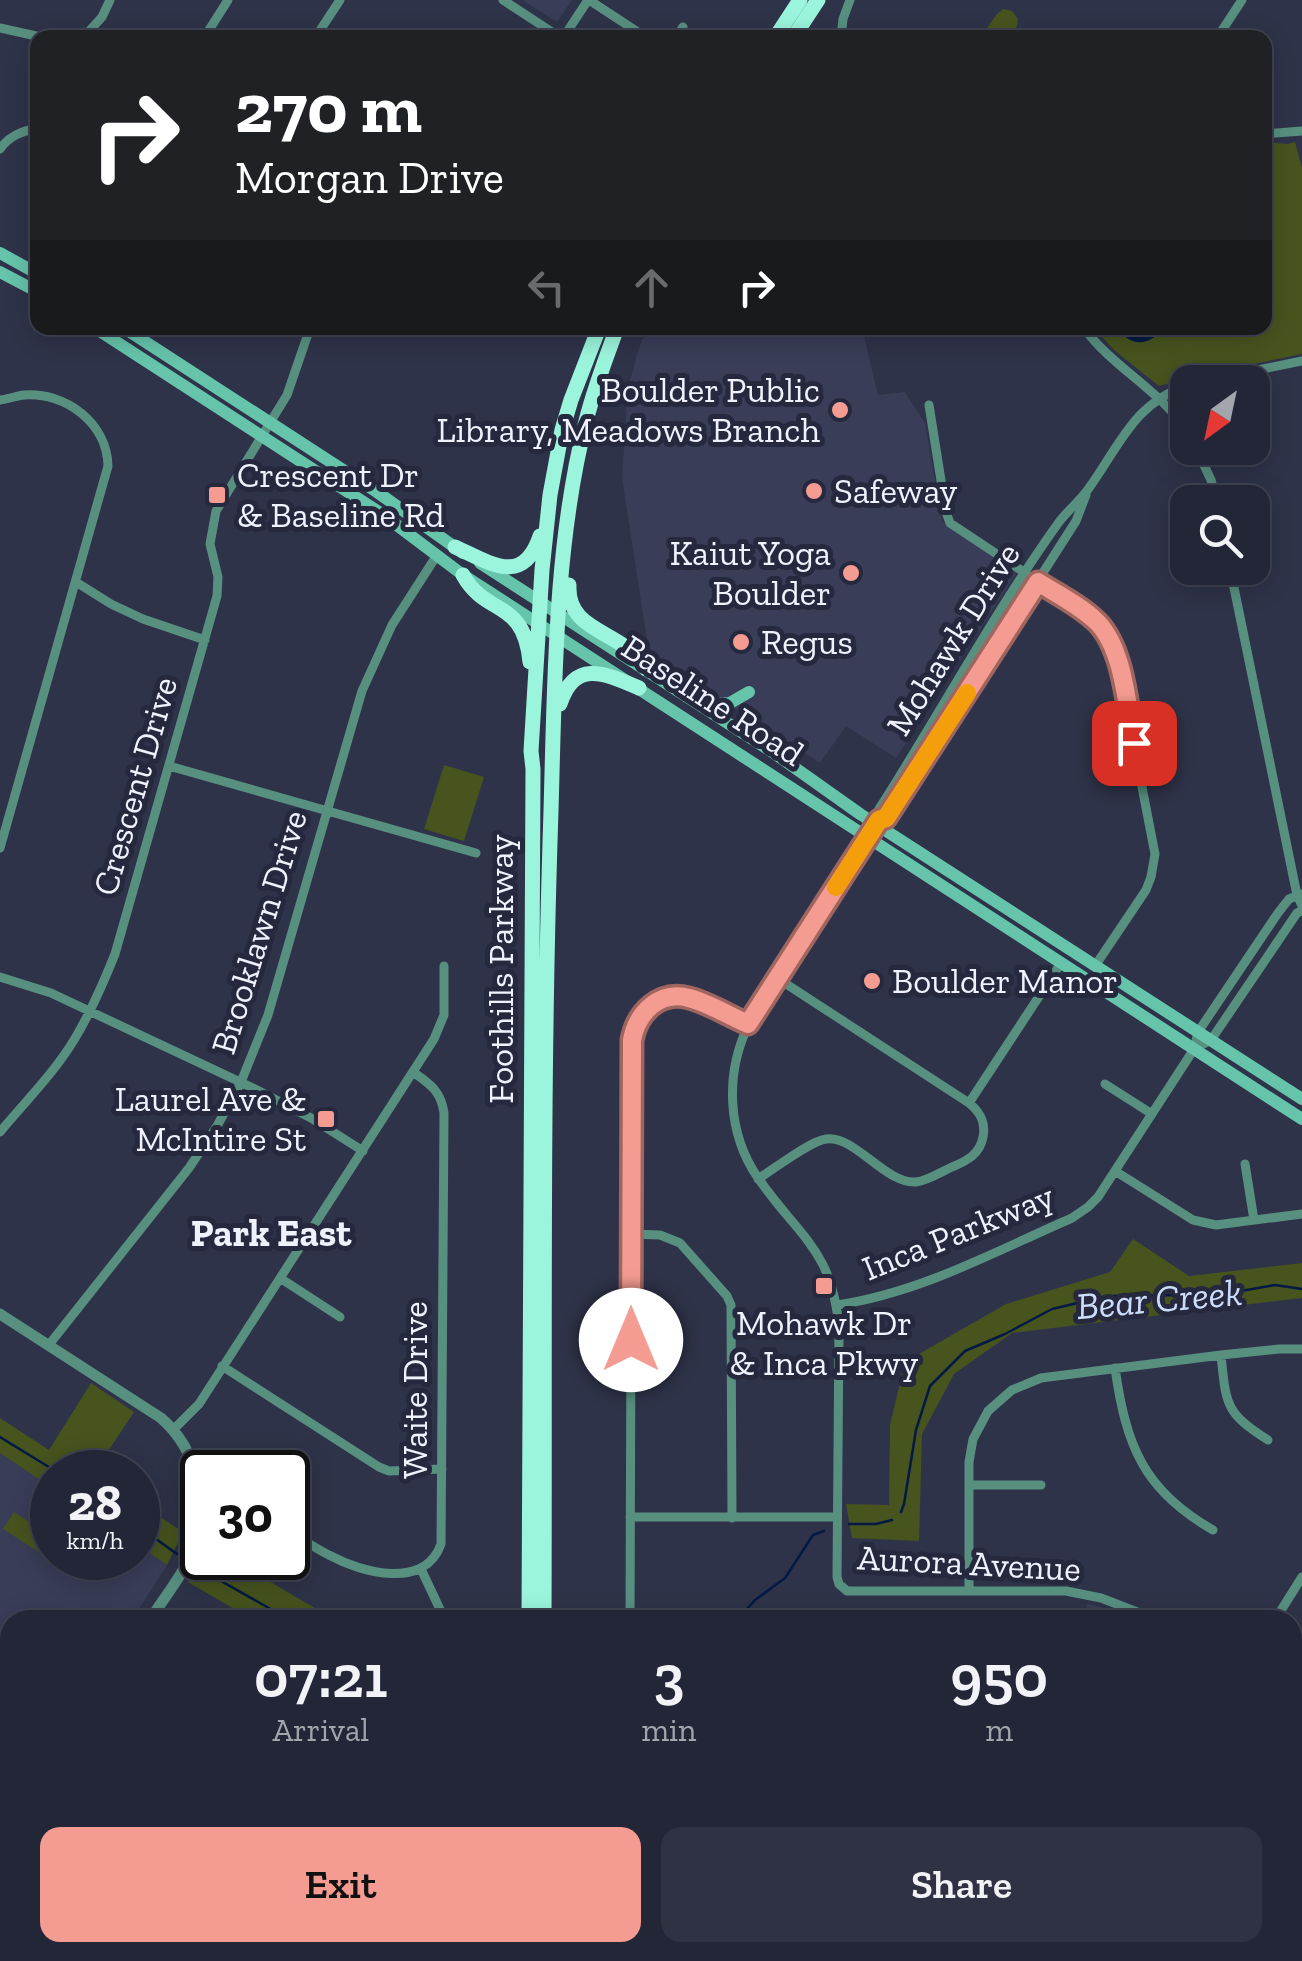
<!DOCTYPE html>
<style>
body{margin:0;font-family:"Zilla Slab",serif;background:#2f3242;color:#f1f3f6;height:100vh;display:flex;flex-direction:column;font-size:38px;white-space:nowrap}
*{box-sizing:border-box;margin:0}
p{font-size:32px;color:#a3a5ad}
.icon{flex:none;width:55px;height:55px;fill:none;stroke:currentColor;stroke-width:2;stroke-linecap:round;stroke-linejoin:round}
.map{position:relative;flex:1;overflow:hidden}
.side{position:absolute;left:0px;top:1610px;width:1302px;height:352px;display:flex;flex-direction:column;background:#232637;border-radius:30px 30px 0 0;box-shadow:0 5px 25px #0003,0 0 0 2px #404352}
.side>*{flex:none}
.banner{position:absolute;left:30px;top:30px;width:1242px;height:305px;border-radius:20px;box-shadow:0 5px 25px #0003,0 0 0 2px #404352;background:#202124;color:#fff;overflow:hidden}
.needle{width:65px;rotate:213deg}
.tools{position:absolute;left:1170px;top:365px;display:grid;gap:20px}
.tools a{display:grid;place-items:center;width:100px;height:100px;border-radius:20px;background:#232637;box-shadow:0 5px 25px #0003,0 0 0 2px #404352;font-size:50px}
.speed{position:absolute;left:30px;top:1450px;display:flex;gap:20px;font-size:50px;font-weight:700;text-align:center}
.speed>*{display:grid;place-content:center;width:130px;height:130px;border-radius:50%;background:#232637;box-shadow:0 5px 25px #0003,0 0 0 2px #404352;line-height:1}
.speed small{font-size:25px;font-weight:400}
.speed .limit{border:5px solid #111;border-radius:15px;background:#fff;color:#111}
.pin{position:absolute;display:grid;place-items:center;width:85px;height:85px;color:#fff;margin:-42px;border-radius:20px;box-shadow:0 5px 15px #0006}
.me{position:absolute;width:110px;margin:-55px;rotate:0deg;stroke-linejoin:round;filter:drop-shadow(0 0 8px #0008)}
.turn{display:flex;align-items:center;gap:35px;height:210px;padding:0 40px;font-size:45px}
.turn .icon{width:130px;height:130px;stroke-width:2.5}
.turn b{display:block;font-size:70px;line-height:85px}
.lanes{display:flex;align-items:center;height:95px;padding:0 40px;background:#0003;justify-content:center;gap:50px;direction:ltr}
.lanes .off{opacity:.35}
.eta{display:flex;justify-content:space-evenly;align-items:center;height:170px;text-align:center}
.eta b{font-size:60px;font-weight:600;line-height:70px}
.cta{display:flex;gap:20px;margin-top:auto;padding:20px 40px}
.cta a{flex:1;height:115px;border-radius:20px;background:#f59c92;color:#111;font-size:40px;font-weight:600;line-height:115px;text-align:center}
.cta a+a{background:#2f3242;color:#f1f3f6}
.map>svg:first-child{display:block}
</style>
<div class="map">
<svg width="1302" height="1961" viewBox="0 0 1302 1961">
<rect width="100%" height="100%" fill="#2f3349"/>
<path fill="#393d58" d="M522,0H572L557,22Z
M647,328H706L711,332L750,328H862L878,395L905,392L925,423L942,521L1018,571L896,758L846,726L820,763L649,653L622,478L628,389L638,351Z
M0,1453L52,1488V1558H138V1545L167,1565L132,1620H10V1692L0,1685Z
M1087,1604L1109,1609L1136,1620H1084Z
M1293,1709L1302,1715V1961H1278L1270,1953L1292,1952Z"/>
<path fill="#47541e" d="M1003,9L1012,11L1018,19L1017,26L1011,37H981L996,15Z
M1265,142L1287,144L1295,142L1302,168V354L1200,375L1159,386L1114,350L1094,328H1265Z
M444,765L484,777L464,841L424,829Z
M1133,1239L1189,1276L1302,1263V1298L1012,1333L954,1374L922,1434L919,1541L852,1538L846,1504L889,1505L890,1425L905,1362L1006,1304L1110,1272Z
M91,1383L134,1412L94,1472H52V1488L0,1453V1418L49,1450Z
M138,1503L183,1532L167,1565L138,1545Z
M14,1512L48,1534L37,1551L3,1529Z
M202,1550V1558H230L335,1620H253L188,1582Z
M0,1685L10,1692V1808L0,1823Z
M1293,1872L1302,1878L1301,1961H1291L1279,1953L1292,1952Z"/>
<path fill="#041944" d="M1117,328H1164C1149,345 1133,349 1117,328Z"/>
<g fill="none" stroke-linecap="round" stroke-linejoin="round">
<path stroke="#041944" stroke-width="2.5" d="M0,1437L57,1472
M901,1512L904,1504L916,1430L930,1386L965,1351L1005,1334L1052,1309L1107,1296L1186,1295L1241,1291L1275,1285L1302,1289
M849,1524H876L892,1520
M138,1526L177,1554
M198,1568L290,1620
M737,1620L755,1600L785,1578L813,1535L824,1531
M766,1952L780,1961
M1257,1952L1266,1961
M441,1961L442,1952
M1001,1961L1014,1952"/>
<path stroke="#589080" stroke-width="9" d="M503,0L561,38
M589,0L647,38
M0,28L45,38
M83,38L102,17L110,0
M204,38L228,0
M315,38L340,0
M563,38L588,0
M676,38L683,27
M841,38L843,19L850,0
M1217,38L1242,0
M1265,134L1302,131
M0,149C9,136 22,131 38,128
M1084,328C1113,368 1161,390 1188,433
M1199,382L1302,361
M0,400C8,399 16,396 24,395C66,392 107,423 108,466L0,848
M929,405L946,512L950,523L1090,616L1109,636L1116,653L1155,854L1151,877L1146,890L1095,966
M1196,448L1211,480L1217,502
M1230,568L1297,895L1302,906
M76,582L111,604L143,619L205,640
M169,766L476,853
M879,820L886,818L1076,521L1086,495
M0,977L51,993L255,1089L311,1118L363,1151
M1194,1049L1211,1040L1297,913L1302,911
M1105,1084L1152,1114
M969,1103L1061,963
M0,1132C25,1102 54,1073 74,1040C91,1012 103,984 115,954L217,596L218,577L210,544L216,511L287,395L310,328
M1245,1164L1254,1220
M1115,1171L1193,1220L1216,1225L1302,1214
M758,1179C774,1169 810,1141 826,1139C855,1135 885,1184 916,1182C927,1181 941,1172 952,1167C967,1161 980,1154 983,1137C986,1122 980,1112 969,1103L777,978
M631,1234L660,1235L680,1243L727,1296L731,1305L732,1518
M280,1278L340,1317
M837,1305C920,1293 996,1251 1072,1218L1088,1207L1098,1197L1194,1049L1198,1032L1278,913L1289,899L1302,894
M48,1346L189,1168L217,1126L241,1082L268,1015L362,691L392,625L437,555
M1221,1355C1226,1404 1225,1413 1268,1440
M222,1366L379,1467L389,1471L442,1469
M1115,1368C1126,1445 1143,1490 1213,1530
M174,1429L199,1404L434,1039L444,1015V966
M969,1485H1041
M630,1517H836
M288,1530C301,1538 314,1548 329,1555C362,1573 425,1590 441,1544L444,1113C441,1091 430,1084 413,1072
M421,1569L445,1620
M969,1591V1462L973,1439L988,1411L1012,1390L1041,1378L1221,1355L1279,1349H1302
M630,1620L632,1040C637,1013 660,990 689,998C709,1003 729,1016 748,1025
M1158,1620L1101,1598L1066,1591H847L839,1584L837,1577L839,1329C833,1250 799,1237 758,1178C727,1133 725,1074 748,1026C761,996 783,969 801,942C827,901 853,861 879,820L877,813L879,809C940,714 993,614 1059,522C1068,510 1081,500 1089,488C1120,445 1134,403 1188,385
M1275,1620L1302,1577
M1292,1697L1302,1704
M0,1894L10,1901
M193,1952L200,1961
M927,1952L929,1961
M260,1961L265,1952"/>
<path stroke="#589080" stroke-width="11" d="M0,1314L161,1418C197,1449 213,1509 192,1554C181,1577 164,1598 150,1620
M0,1851L10,1836"/>
<path stroke="#65c4aa" stroke-width="12" d="M0,253L38,274
M0,272L38,292
M95,328L382,514L463,575L1302,1119
M124,328L377,492L463,553
M480,563L774,753L860,814L1302,1099
M700,705L730,703L749,692"/>
<path stroke="#9bf5dc" stroke-width="15" d="M775,38L800,0
M793,38L818,0
M455,547C490,563 523,587 540,536
M463,575C486,617 524,598 530,662
M569,585C567,625 604,629 631,651C637,656 641,663 646,669
M560,704C575,659 604,673 639,688
M529,1620L533,769L531,751L542,570L550,495L562,430L571,400L599,328
M544,1620C545,1361 542,1101 550,842C555,704 552,554 586,421C594,389 606,358 617,328
M563,1952L572,1961
M524,1961V1952
M539,1961L540,1952"/>
</g>
<g fill="none" stroke-linecap="round" stroke-linejoin="round">
<g stroke="#9f655f" stroke-width="25">
<path id="route" d="M631,1340L632,1040C637,1013 659,990 689,998C709,1003 729,1016 748,1024L879,820L886,818L1038,582C1057,594 1081,606 1097,622C1124,649 1127,707 1134,743"/>
</g>
<use href="#route" stroke="#f59c92" stroke-width="18"/>
<path stroke="#f59e0b" stroke-width="18" d="M836,887L879,820L886,818L967,693"/>
</g>
<g fill="#f59c92" stroke="#26283e" stroke-width="4">
<circle cx="840" cy="410" r="10"/>
<circle cx="814" cy="491" r="10"/>
<rect x="207" y="485" width="20" height="20" rx="5"/>
<circle cx="851" cy="573" r="10"/>
<circle cx="741" cy="642" r="10"/>
<circle cx="872" cy="981" r="10"/>
<rect x="316" y="1109" width="20" height="20" rx="5"/>
<rect x="814" y="1276" width="20" height="20" rx="5"/>
</g>
<g text-anchor="middle" stroke-width="10" stroke-linejoin="round" paint-order="stroke">
<g font-size="35" fill="#eff1fd" stroke="#26283e" text-anchor="start">
<text x="820" y="402" text-anchor="end">Boulder Public<tspan x="820" dy="40">Library, Meadows Branch</tspan></text>
<text x="237" y="487">Crescent Dr<tspan x="237" dy="40">&amp; Baseline Rd</tspan></text>
<text x="834" y="503">Safeway</text>
<text x="831" y="565" text-anchor="end">Kaiut Yoga<tspan x="831" dy="40">Boulder</tspan></text>
<text x="761" y="654">Regus</text>
<text x="892" y="993">Boulder Manor</text>
<text x="306" y="1111" text-anchor="end">Laurel Ave &amp;<tspan x="306" dy="40">McIntire St</tspan></text>
<text x="824" y="1335" text-anchor="middle">Mohawk Dr<tspan x="824" dy="40">&amp; Inca Pkwy</tspan></text>
</g>
<g font-size="35" fill="#eff1fd" stroke="#26283e">
<text transform="translate(953 639) rotate(-58)" y="12">Mohawk Drive</text>
<text transform="translate(713 700) rotate(33)" y="12">Baseline Road</text>
<text transform="translate(135 786) rotate(-74)" y="12">Crescent Drive</text>
<text transform="translate(259 932) rotate(-73)" y="12">Brooklawn Drive</text>
<text transform="translate(501 969) rotate(-90)" y="12">Foothills Parkway</text>
<text transform="translate(958 1232) rotate(-22)" y="12">Inca Parkway</text>
<text transform="translate(415 1390) rotate(-90)" y="12">Waite Drive</text>
<text transform="translate(969 1563) rotate(3)" y="12">Aurora Avenue</text>
</g>
<g font-size="38" font-weight="bold" fill="#eff1fd" stroke="#26283e">
<text x="271" y="1246">Park East</text>
</g>
<g font-size="38" font-style="italic" fill="#ccddfc" stroke="#26283e">
<text transform="translate(1159 1299) rotate(-5)" y="13">Bear Creek</text>
</g>
</g>
</svg>
<div class="tools">
<a><svg class="needle" viewBox="-14 -14 28 28"><path d="M0-13l5 13h-10z" fill="#e53935"/><path d="M0 13l5-13h-10z" fill="#a3a5ad"/></svg></a>
<a><svg class="icon" aria-label="search" viewBox="0 0 24 24"><circle cx="10" cy="10" r="6"/><path d="M15 15l6 6"/></svg></a>
</div>
<div class="speed"><div>28<small>km/h</small></div><div class="limit">30</div></div>
<div class="pin" style="left:1134px;top:743px;background:#d93025"><svg class="icon" aria-label="arrive" viewBox="0 0 24 24"><path d="M6 21V4h12l-3 4 3 4H6"/></svg></div>
<svg class="me" style="left:631px;top:1340px" viewBox="-20 -20 40 40"><circle r="19" fill="#fff"/><path d="M0-13L10 11 0 6-10 11z" fill="#f59c92"/></svg>
<div class="banner">
<div class="turn"><svg class="icon" aria-label="right" viewBox="0 0 24 24"><path d="M7 20v-9h11M14 6l5 5-5 5"/></svg><div><b>270 m</b>Morgan Drive</div></div>
<div class="lanes"><svg class="icon off" aria-label="left" viewBox="0 0 24 24"><path d="M17 20v-9H6M10 6l-5 5 5 5"/></svg><svg class="icon off" aria-label="ahead" viewBox="0 0 24 24"><path d="M12 20V5M6 11l6-6 6 6"/></svg><svg class="icon" aria-label="right" viewBox="0 0 24 24"><path d="M7 20v-9h11M14 6l5 5-5 5"/></svg></div>
</div>
<section class="side">
<div class="eta">
<div><b>07:21</b><p>Arrival</p></div>
<div><b>3</b><p>min</p></div>
<div><b>950</b><p>m</p></div>
</div>
<div class="cta"><a>Exit</a><a>Share</a></div>
</section>
</div>
